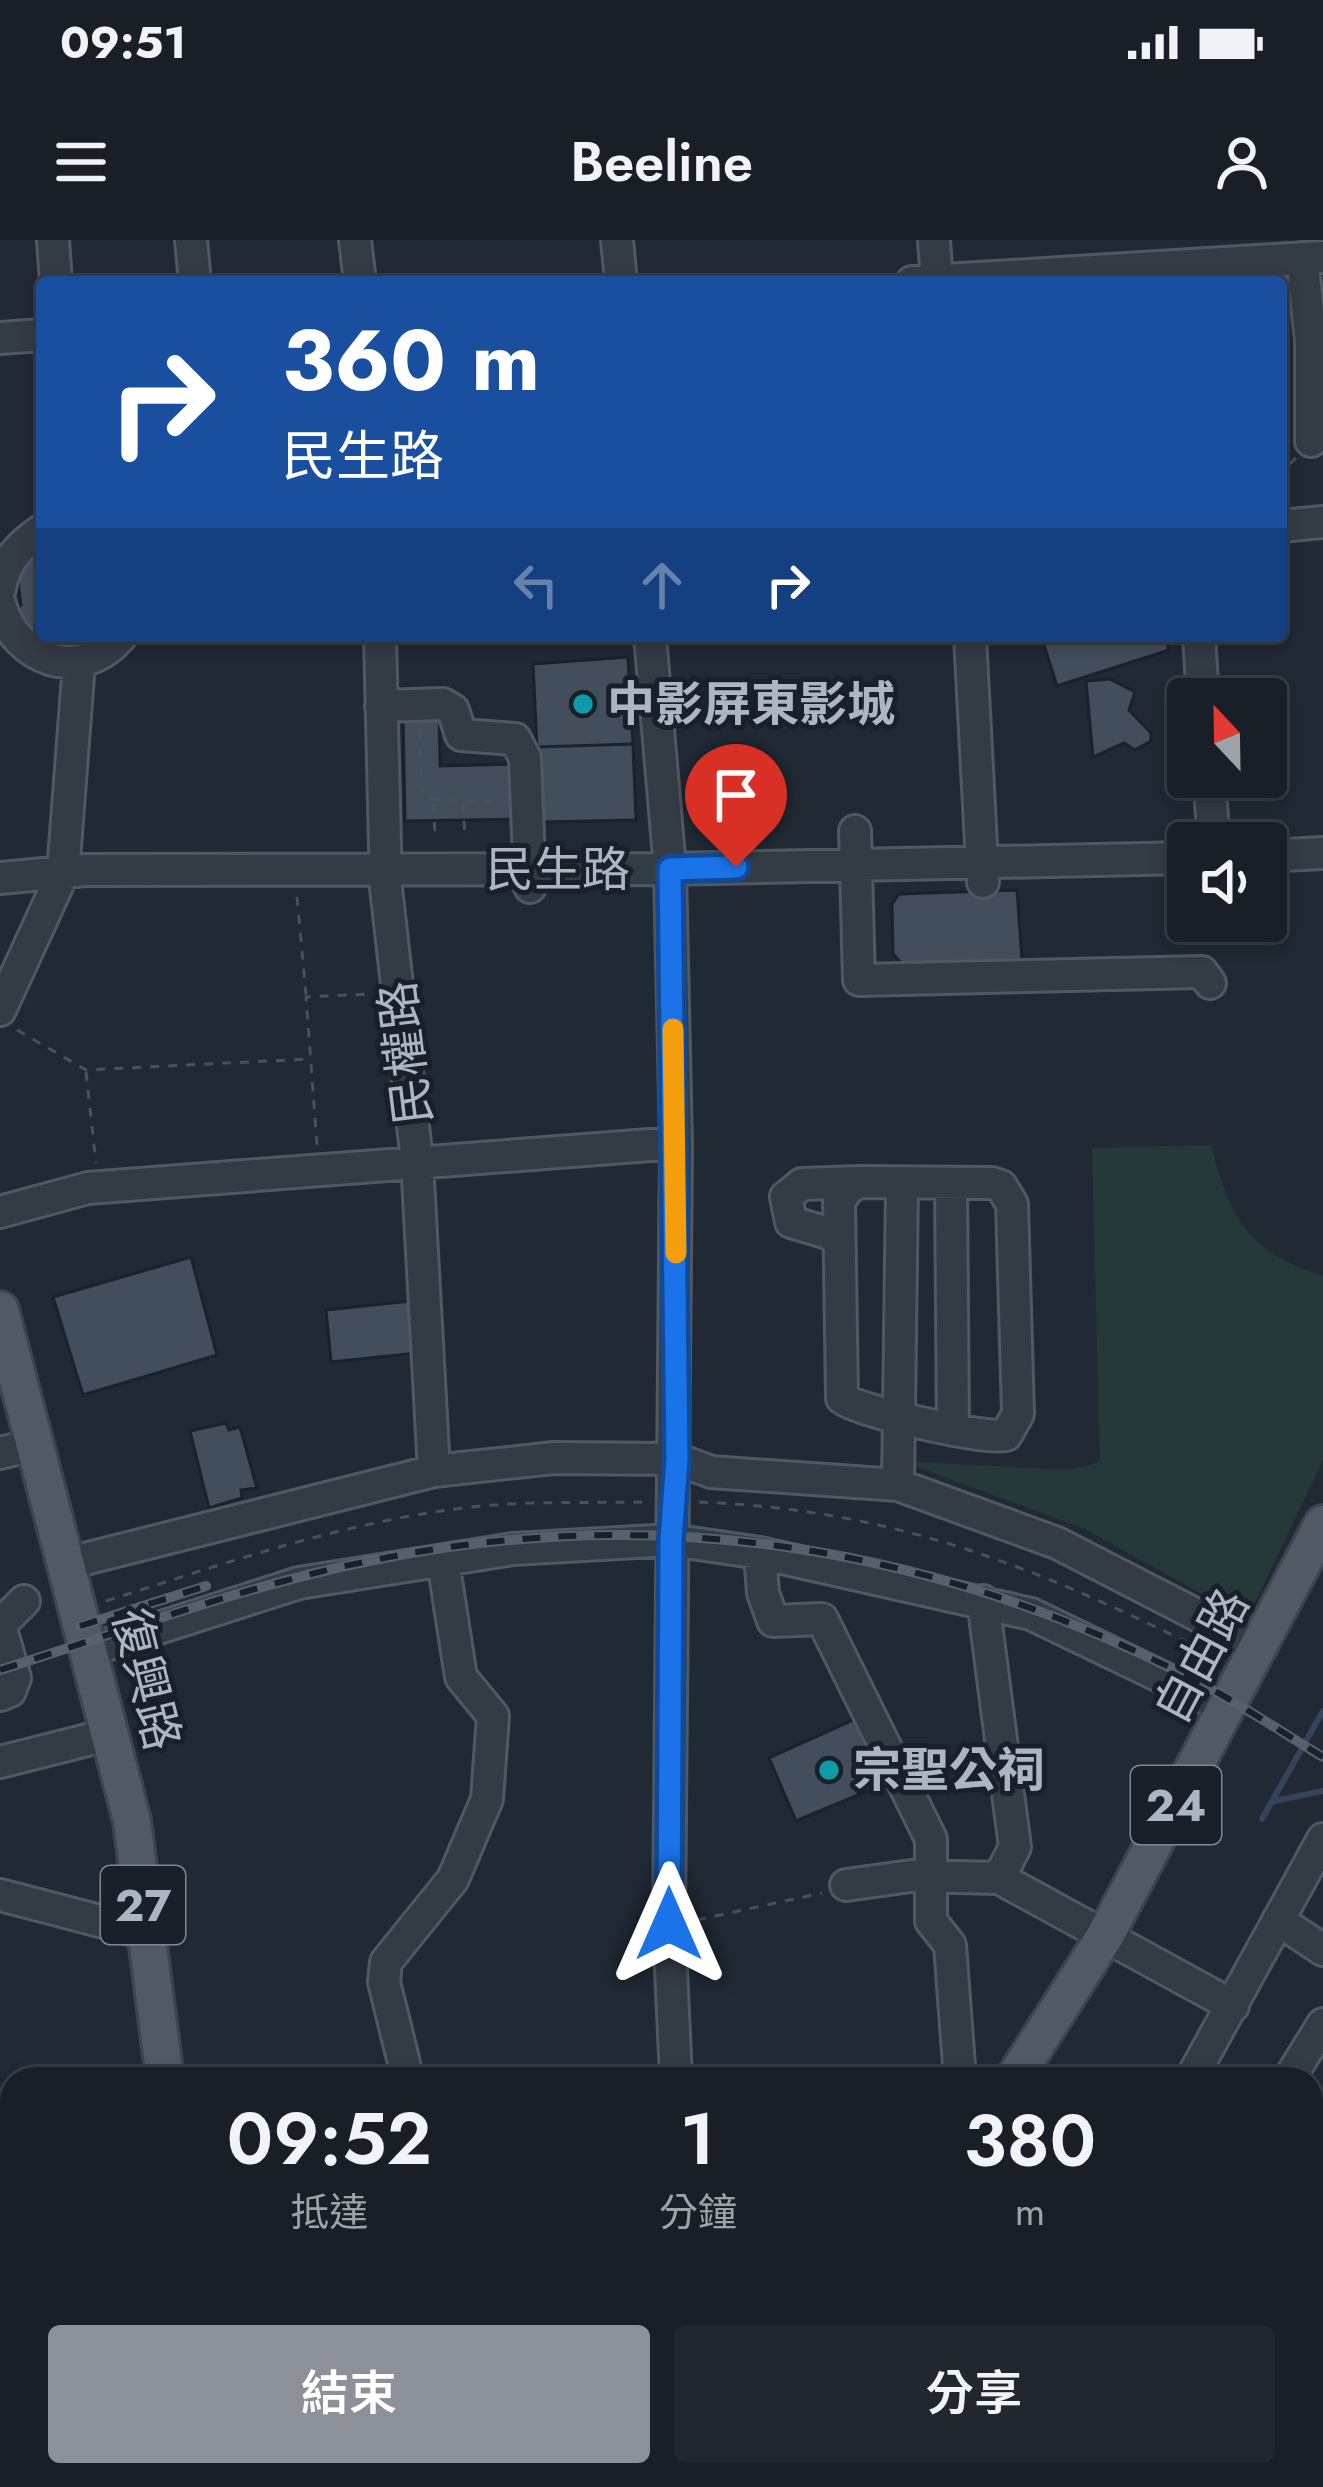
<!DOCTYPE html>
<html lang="zh-TW">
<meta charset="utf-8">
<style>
body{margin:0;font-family:Jost,"Noto Sans TC",sans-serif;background:#21272f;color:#f1f3f6;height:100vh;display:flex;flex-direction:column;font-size:45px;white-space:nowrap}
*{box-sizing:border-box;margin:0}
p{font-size:39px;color:#9fa2a7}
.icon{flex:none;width:66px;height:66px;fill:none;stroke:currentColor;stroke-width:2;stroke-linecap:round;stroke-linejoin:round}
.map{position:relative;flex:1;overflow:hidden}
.drawer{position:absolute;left:0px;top:1827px;width:1323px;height:420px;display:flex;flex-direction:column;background:#181f27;border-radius:36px 36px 0 0;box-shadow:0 6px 18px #0003,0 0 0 3px #363d44}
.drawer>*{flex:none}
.guide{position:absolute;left:36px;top:36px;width:1251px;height:366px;border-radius:12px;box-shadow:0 6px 18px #0003,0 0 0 3px #363d44;background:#1a4fa0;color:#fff;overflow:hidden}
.needle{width:78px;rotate:338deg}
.buttons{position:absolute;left:1167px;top:438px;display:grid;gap:24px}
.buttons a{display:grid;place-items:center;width:120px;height:120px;border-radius:12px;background:#181f27;box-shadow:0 6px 18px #0003,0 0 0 3px #363d44;font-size:60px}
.pin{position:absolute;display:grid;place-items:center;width:102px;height:102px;color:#fff;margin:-123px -51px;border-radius:50% 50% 50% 0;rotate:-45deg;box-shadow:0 0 12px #0007}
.pin .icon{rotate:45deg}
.me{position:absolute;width:132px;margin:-66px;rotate:0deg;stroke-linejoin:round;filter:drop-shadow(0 0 9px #0008)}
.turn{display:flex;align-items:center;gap:42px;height:252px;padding:0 48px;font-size:54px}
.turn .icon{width:156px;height:156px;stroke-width:2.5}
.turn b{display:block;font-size:84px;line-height:102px}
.lanes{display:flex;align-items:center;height:114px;padding:0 48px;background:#0003;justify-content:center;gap:60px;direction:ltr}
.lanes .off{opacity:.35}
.eta{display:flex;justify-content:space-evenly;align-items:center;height:204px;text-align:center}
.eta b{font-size:72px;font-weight:600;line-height:84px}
.button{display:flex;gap:24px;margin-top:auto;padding:24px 48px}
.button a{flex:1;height:138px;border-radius:12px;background:#8c9099;color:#fff;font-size:48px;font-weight:600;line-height:138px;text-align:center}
.button a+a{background:#21272f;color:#f1f3f6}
.status{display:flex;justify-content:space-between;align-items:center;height:84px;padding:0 60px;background:#181f27;direction:ltr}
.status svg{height:33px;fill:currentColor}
header{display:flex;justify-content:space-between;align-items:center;height:156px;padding:0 48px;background:#181f27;font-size:54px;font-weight:600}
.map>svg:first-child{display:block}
</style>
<div class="status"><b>09:51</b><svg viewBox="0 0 49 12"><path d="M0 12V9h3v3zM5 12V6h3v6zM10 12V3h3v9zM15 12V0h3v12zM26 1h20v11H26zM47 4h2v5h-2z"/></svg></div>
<header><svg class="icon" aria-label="menu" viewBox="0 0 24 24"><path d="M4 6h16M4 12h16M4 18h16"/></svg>Beeline<svg class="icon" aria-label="person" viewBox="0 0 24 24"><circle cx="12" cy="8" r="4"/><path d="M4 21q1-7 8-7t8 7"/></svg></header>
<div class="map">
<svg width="1323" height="2247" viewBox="0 0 1323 2247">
<rect width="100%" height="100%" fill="#202934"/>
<path fill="#263939" d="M1211,905C1230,978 1247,1012 1323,1036V1220L1247,1379L1085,1289L901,1221L1069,1230L1100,1222L1092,908Z"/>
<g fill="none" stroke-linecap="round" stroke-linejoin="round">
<path stroke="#34445b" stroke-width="6" d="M1274,1561L1323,1551
M1262,1579L1323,1471
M731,2235V2247"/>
<path stroke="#34445b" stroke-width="36" d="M0,2105L12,2104"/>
</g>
<path fill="#434e5c" stroke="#1b222c" stroke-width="3" d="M42,303V396H117L60,419L10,373L21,365L17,334Z
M1061,396H1165L1169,410L1057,446L1043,402Z
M628,417L633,504L537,507L533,424Z
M1110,439L1135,452L1129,470L1151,493V501L1135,510L1124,503L1093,517L1086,441Z
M439,474L440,526L520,524L521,579L405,581L403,475Z
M633,504L636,580L541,582L537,507Z
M1017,650L1022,720L904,726L893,714L892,664L899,654Z
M191,1017L217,1115L83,1155L53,1057Z
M411,1061L417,1113L331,1122L326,1070Z
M226,1183L229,1190L240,1187L257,1248L241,1250L242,1258L209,1268L190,1191Z
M860,1477L889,1542L796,1581L769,1518Z"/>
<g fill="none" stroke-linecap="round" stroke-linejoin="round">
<g stroke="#515863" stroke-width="36">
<path id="minor" d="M53,0L56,42
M191,0L195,42
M355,0L360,42
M617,0L621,42
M934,0L937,42
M1302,18L1311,100V201
M912,42L1323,17
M0,98L42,95
M1281,286L1323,282
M0,348C5,320 19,306 42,290
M0,364C15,421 80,444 121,396
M380,396L386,648L417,921L434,1231
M650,396L670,629L676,903L669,1684L676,1839
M970,396L983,642
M1199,396L1203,459
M381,466L443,464L453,470L461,495L515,499L525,518L530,647
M1209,537L1214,603
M855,591L859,740L1202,732L1210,743
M1266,616L1323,613
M0,638L86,630L670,629L1188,618
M0,770L63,633L79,423
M862,942L992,943L1001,946L1012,964L1018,1174L1006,1195C990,1201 853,1170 842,1158L839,961L850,946Z
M951,944L953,1190
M0,972L88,948L676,903
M839,1003L831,994L791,982L786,957L802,944L861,942
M0,1213L37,1204
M898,1245L902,945
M760,1313L763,1353L773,1381L822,1379L931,1599V1681L950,1705L960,1839
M69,1323L434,1231L554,1218L677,1219L711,1232L898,1245L1057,1303L1261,1408
M983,1361L1015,1607L999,1638
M90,1410L299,1343L513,1309L671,1300L760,1313L1031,1374L1228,1469
M0,1455L10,1451L15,1438L0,1385L24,1361
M0,1522L111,1494
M846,1645L911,1636L999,1638L1233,1766
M0,1655L146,1693
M1278,1680L1323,1710
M408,1839L384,1742L386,1722L453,1639L487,1559L493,1476L461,1437L443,1321
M1191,1839L1323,1599
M1289,1839L1323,1784
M1311,1909L1323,1914
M1311,1953L1323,1981
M1311,2110L1323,2105
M0,2176L12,2175
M345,2235L369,2247
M704,2235V2247
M965,2235L967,2247
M1085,2235L1087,2247
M1185,2235L1186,2247
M515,2247L517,2235"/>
</g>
<g stroke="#3d444f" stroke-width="42">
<path id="major" d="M0,1070L132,1581L165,1839
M1014,1839L1105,1696L1323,1284
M0,2023L12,2021
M195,2235L196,2247
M224,2235L225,2247"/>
</g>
<path stroke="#435557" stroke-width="3" stroke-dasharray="9 9" stroke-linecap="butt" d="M1287,258L1285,229L1296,218
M420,491L421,547L427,559L502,562
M463,563L465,599
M434,564L435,600
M297,657L306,755
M17,790L86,830L309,819
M86,832L96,923
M317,905L306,757L370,754
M699,1262C901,1270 1043,1330 1219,1418
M106,1361C229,1322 352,1279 481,1266C536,1261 593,1263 648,1262
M697,1680L822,1653
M41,2235L44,2247"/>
<use href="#minor" stroke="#333b45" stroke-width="30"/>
<use href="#major" stroke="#515965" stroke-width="36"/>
<g stroke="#57616e" stroke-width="10">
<path id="rail" d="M80,1386L206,1346
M0,1430C123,1391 247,1345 374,1320C654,1263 928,1305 1183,1434C1231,1458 1277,1489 1323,1517"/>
</g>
<use href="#rail" stroke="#19202a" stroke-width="6" stroke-dasharray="18" stroke-linecap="butt"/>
</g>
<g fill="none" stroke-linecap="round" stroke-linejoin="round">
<g stroke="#114b97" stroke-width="30">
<path id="route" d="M669,1684L671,1300L677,1219L670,629L736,627"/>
</g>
<use href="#route" stroke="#1a73e8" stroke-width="21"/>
<path stroke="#f59e0b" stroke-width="21" d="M673,789L676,1013"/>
</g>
<g fill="#0f9aa8" stroke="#19202a" stroke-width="4.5">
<circle cx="583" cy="464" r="12"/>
<circle cx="829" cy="1530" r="12"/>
</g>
<g text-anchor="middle" stroke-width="10" stroke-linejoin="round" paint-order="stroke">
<g fill="#19202a" stroke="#818894" stroke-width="3">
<rect x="1131" y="1526" width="90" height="78" rx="9"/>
<rect x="101" y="1626" width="84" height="78" rx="9"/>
</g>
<g font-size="45" font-weight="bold" fill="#adb5c2">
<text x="1176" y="1581">24</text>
<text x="143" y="1681">27</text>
</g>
<g font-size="48" font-weight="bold" fill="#adb5c2" stroke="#19202a" text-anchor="start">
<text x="607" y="481">中影屏東影城</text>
<text x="853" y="1547">宗聖公祠</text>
</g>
<g font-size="48" fill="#adb5c2" stroke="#19202a">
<text x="558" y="646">民生路</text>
<text transform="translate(405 813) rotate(-97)" y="17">民權路</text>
<text transform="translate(1201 1416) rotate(-62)" y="17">自由路</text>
<text transform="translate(147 1439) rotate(76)" y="17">復興路</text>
</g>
</g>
</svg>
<div class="buttons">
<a><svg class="needle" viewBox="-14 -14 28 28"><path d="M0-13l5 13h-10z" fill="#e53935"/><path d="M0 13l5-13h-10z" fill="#9fa2a7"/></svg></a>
<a><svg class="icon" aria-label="sound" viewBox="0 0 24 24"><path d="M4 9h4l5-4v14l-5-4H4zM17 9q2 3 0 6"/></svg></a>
</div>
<div class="pin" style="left:736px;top:627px;background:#d93025"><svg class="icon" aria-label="arrive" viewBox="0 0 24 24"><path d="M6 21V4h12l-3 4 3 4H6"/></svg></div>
<svg class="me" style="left:669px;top:1684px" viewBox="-20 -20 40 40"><path d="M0-17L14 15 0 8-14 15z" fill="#1a73e8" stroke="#fff" stroke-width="4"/></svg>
<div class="guide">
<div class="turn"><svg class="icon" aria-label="right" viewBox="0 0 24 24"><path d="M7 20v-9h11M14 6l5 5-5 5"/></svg><div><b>360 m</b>民生路</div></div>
<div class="lanes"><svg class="icon off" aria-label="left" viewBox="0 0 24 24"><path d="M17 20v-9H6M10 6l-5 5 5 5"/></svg><svg class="icon off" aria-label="ahead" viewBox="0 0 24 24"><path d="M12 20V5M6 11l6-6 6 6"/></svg><svg class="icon" aria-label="right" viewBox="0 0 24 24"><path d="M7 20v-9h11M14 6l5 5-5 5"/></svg></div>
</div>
<section class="drawer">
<div class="eta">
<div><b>09:52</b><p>抵達</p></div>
<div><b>1</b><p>分鐘</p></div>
<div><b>380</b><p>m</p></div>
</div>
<div class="button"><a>結束</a><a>分享</a></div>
</section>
</div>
